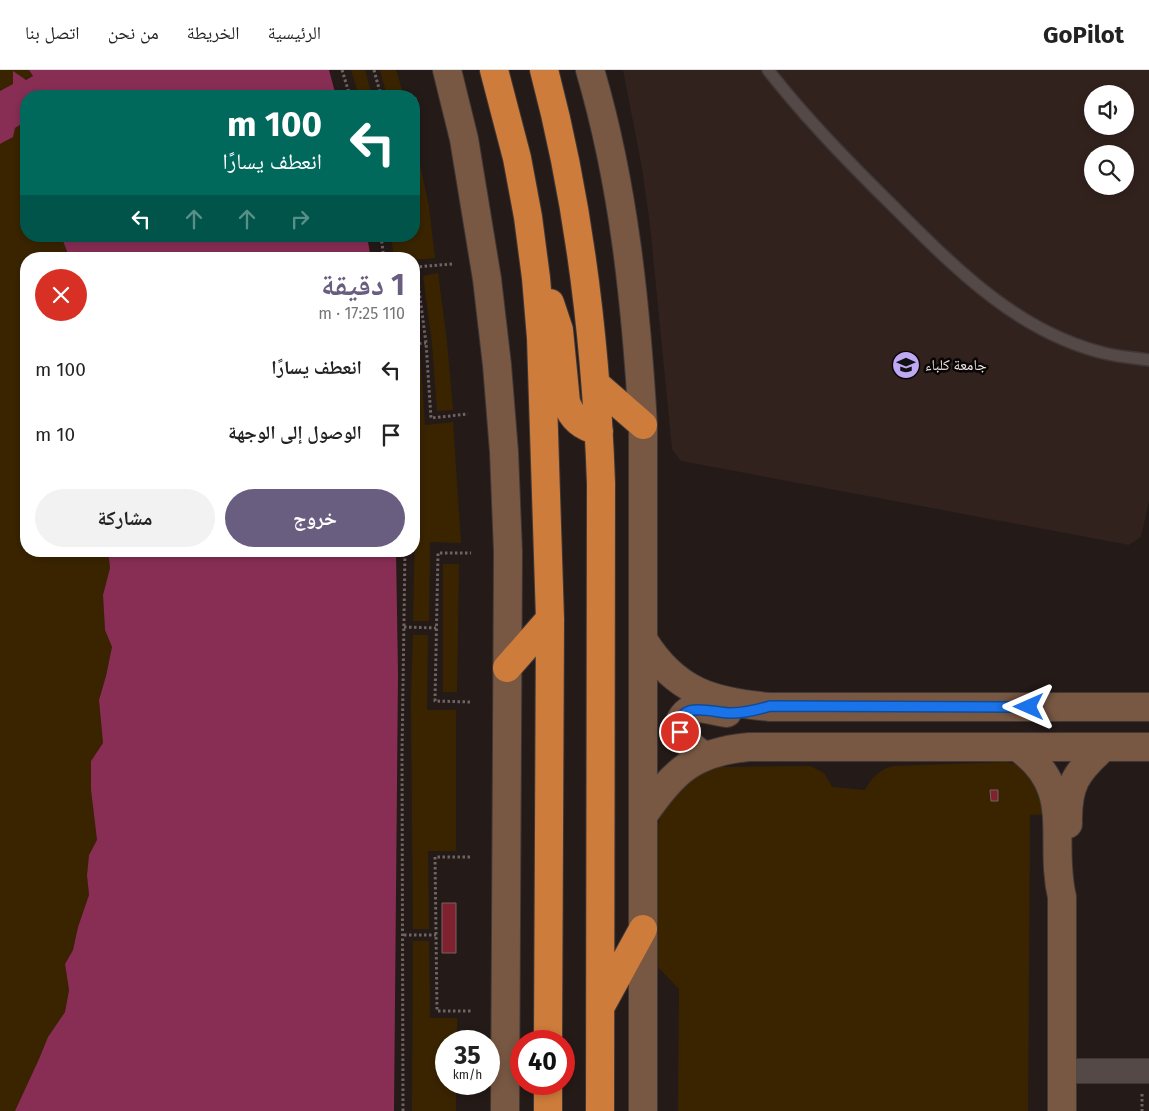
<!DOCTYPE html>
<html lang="ar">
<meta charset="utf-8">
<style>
body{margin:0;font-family:"Fira Sans","Noto Naskh Arabic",sans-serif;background:#f2f2f2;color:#222;direction:rtl;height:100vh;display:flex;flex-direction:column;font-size:19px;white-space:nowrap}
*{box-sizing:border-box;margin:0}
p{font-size:16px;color:#767676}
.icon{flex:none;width:28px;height:28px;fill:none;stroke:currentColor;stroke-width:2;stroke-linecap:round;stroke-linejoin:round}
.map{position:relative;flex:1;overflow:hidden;direction:ltr}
.side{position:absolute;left:20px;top:182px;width:400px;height:305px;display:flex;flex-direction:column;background:#fff;border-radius:20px;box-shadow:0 2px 8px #0003;direction:rtl}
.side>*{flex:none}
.hud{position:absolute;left:20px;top:20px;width:400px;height:152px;border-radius:20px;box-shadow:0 2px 8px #0003;direction:rtl;background:#00695c;color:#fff;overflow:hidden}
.controls{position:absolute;left:1084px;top:15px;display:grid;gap:10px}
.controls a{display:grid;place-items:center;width:50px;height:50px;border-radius:50%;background:#fff;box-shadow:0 2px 8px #0003;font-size:25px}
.speed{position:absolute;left:435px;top:960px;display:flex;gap:10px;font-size:25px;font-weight:700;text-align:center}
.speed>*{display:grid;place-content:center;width:65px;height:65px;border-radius:50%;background:#fff;box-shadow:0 2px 8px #0003;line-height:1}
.speed small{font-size:12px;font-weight:400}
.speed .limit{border:8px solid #d22;background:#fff;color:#111}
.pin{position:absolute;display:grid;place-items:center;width:42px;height:42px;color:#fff;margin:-21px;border:2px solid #fff;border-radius:50%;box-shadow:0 1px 5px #0007}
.me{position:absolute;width:55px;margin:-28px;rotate:270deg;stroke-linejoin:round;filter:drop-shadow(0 0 4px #0008)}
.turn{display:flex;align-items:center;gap:18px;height:105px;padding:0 15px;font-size:22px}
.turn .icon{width:65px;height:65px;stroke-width:2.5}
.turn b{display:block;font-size:35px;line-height:42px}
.lanes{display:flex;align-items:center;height:48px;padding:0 15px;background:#0003;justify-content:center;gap:25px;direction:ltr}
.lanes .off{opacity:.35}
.round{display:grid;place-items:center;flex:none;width:52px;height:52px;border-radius:26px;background:#f2f2f2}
.summary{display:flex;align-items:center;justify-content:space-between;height:85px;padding:0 15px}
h1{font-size:30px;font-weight:700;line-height:38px;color:#695e80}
.action{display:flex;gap:10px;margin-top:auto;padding:10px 15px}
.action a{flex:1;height:58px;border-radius:30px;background:#695e80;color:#fff;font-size:20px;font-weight:700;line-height:58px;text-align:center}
.action a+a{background:#f2f2f2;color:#222}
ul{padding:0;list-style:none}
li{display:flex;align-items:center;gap:15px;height:65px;padding:0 15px}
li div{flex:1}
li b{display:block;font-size:19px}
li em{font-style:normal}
header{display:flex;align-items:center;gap:30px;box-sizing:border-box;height:70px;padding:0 25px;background:#fff;border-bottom:1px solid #e0e0e0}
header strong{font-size:24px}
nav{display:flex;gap:28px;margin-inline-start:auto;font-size:18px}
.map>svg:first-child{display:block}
</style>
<header>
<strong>GoPilot</strong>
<nav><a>الرئيسية</a><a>الخريطة</a><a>من نحن</a><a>اتصل بنا</a></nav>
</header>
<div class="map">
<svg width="1149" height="1041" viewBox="0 0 1149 1041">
<rect width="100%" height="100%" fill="#241a18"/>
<path fill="#32221e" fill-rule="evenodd" d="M623,0H1149V431L1141,467L1129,475L681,391L672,379L650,155L642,98ZM1092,24H1125V56H1092ZM1092,84H1125V116H1092Z"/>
<path fill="#3a2400" d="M0,0H29L33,6L0,21Z
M351,0H365L372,26H359Z
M380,0H396L404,26H387Z
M26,51V166H61L70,189H26V481H108L110,498L103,525L105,560L112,577L106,606L99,630L103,673L91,691V720L97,770L89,785L87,805L89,825L78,857L73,880L65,894L69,920L65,942L48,967L39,989L15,1041H0V74L12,67L15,58Z
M414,66L429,137L435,188L414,190V189H394L391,166H414Z
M438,203L447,272L453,340L437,341L432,273L423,206Z
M414,280H420L425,355L453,352L461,473L430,472L429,551H413L415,460Z
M443,494H459L457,622H443Z
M413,565H428L427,640H456V781H428L429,859H413L411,630Z
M1006,692C1040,699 1039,715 1050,744L1030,745L1028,1041H678L679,919L657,896C657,869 656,842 656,815C656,798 654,781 656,765C660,730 688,705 721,697L810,696L824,703L832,717L865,720C872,707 879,700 893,696Z
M413,871H429L430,948H457V971H446V1014H456V1041H412Z"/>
<path fill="#882e54" d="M29,0H329L336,26H26V51L15,58L13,67L0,74V21L13,14V1L26,10L33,6Z
M61,166H367L371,189H70Z
M108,481H396L398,604L394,1041H15L39,989L48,967L65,942L69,920L65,894L73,880L78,857L89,825L87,805L89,785L97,770L91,720V691L103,673L99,630L106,606L112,577L105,560L103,525L110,498Z"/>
<path fill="#80212f" stroke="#726565" d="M990,720H998V731H991Z
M442,833H456V883H442Z"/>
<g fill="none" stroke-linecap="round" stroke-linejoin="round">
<g stroke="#3f3736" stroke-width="14">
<path id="lane" d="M768,0C806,49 849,93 893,136C955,198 1019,264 1108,284C1121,287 1135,288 1149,290"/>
</g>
<g stroke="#3f3736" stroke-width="26">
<path id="street" d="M1062,1001H1149"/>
</g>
<g stroke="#3f3736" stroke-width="30">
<path id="secondary" d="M447,0L464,69L487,209L497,295L504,382L508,482L505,1041
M590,0C624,115 636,235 643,355V1041
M644,571C676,622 713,632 770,637H1149
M1017,677C1077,718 1048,768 1062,827V1041
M704,686C692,677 670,663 683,646C686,642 690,639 696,638C706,638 717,642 727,643
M643,746C673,702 693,682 749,677H1149
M1068,754C1067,715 1076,702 1104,677"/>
</g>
<g stroke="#3f3736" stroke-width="30">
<path id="highway" d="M494,0L517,88L528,147L536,208L541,268L550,549L548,971
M544,0C580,135 596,273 601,413L600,1041
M550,233L559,260L566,332C572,349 582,357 599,361
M597,315L643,355
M507,598L550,549
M602,934L643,859
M548,1041V1014"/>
</g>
<path stroke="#6e6563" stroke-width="3" stroke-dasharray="2.5 2.5" stroke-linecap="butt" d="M342,0L350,26
M374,0L381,26
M414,29L418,28
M381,166L384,189
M452,194L416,197L426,273L431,348L468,344
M414,274L426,273
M404,557L436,558
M470,632L435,631L438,483H471
M470,787H435L437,941H472
M404,865H436
M1142,1024V1041
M403,1041L402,684L405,481"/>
<use href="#lane" stroke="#544946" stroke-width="11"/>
<use href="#street" stroke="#544946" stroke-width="24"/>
<use href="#secondary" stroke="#785843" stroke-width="28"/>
<use href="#highway" stroke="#cd7c3b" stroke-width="28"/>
</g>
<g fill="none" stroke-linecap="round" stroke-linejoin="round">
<g stroke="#114b97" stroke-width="12">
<path id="route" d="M680,662C676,628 712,643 731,643C745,643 757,640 770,636L1029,637"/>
</g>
<use href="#route" stroke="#1a73e8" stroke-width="9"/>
</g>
<defs>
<g id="university-disc" transform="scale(1.4375)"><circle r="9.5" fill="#bfa8f4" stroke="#0a0606"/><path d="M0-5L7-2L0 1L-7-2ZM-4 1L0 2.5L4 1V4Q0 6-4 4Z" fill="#111"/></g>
</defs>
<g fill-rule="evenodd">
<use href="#university-disc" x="906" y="295"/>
</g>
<g text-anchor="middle" stroke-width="5" stroke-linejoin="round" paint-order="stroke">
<g font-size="15" fill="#efe8e6" stroke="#0a0606" text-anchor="start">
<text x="925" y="300">جامعة كلباء</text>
</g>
</g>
</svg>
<div class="controls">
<a><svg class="icon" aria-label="sound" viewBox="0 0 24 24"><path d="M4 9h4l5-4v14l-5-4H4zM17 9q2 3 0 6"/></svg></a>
<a><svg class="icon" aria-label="search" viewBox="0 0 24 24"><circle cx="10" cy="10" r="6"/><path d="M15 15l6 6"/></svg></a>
</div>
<div class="speed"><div>35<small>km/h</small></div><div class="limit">40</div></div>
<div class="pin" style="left:680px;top:662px;background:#d93025"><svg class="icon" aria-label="arrive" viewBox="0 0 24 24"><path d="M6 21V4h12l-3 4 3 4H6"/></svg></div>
<svg class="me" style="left:1029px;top:637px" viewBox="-20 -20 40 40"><path d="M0-17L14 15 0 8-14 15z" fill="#1a73e8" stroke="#fff" stroke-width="4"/></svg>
<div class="hud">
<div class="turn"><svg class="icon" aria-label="left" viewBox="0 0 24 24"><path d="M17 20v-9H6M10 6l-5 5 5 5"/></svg><div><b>100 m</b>انعطف يسارًا</div></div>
<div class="lanes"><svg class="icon" aria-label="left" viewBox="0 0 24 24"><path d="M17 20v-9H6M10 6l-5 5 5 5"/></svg><svg class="icon off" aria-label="ahead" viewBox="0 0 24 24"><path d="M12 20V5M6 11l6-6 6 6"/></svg><svg class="icon off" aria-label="ahead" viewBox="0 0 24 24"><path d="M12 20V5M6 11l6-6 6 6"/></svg><svg class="icon off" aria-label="right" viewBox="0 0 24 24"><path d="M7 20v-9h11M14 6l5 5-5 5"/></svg></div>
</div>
<section class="side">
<div class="summary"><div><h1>1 دقيقة</h1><p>110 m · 17:25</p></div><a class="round" style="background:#d93025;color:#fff"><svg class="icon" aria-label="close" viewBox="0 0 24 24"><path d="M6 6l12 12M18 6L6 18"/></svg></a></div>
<ul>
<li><svg class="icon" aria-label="left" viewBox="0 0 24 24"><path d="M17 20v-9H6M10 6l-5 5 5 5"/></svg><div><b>انعطف يسارًا</b></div><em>100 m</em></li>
<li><svg class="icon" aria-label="arrive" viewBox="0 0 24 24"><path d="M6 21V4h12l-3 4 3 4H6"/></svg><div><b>الوصول إلى الوجهة</b></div><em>10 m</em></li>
</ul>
<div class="action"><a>خروج</a><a>مشاركة</a></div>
</section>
</div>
